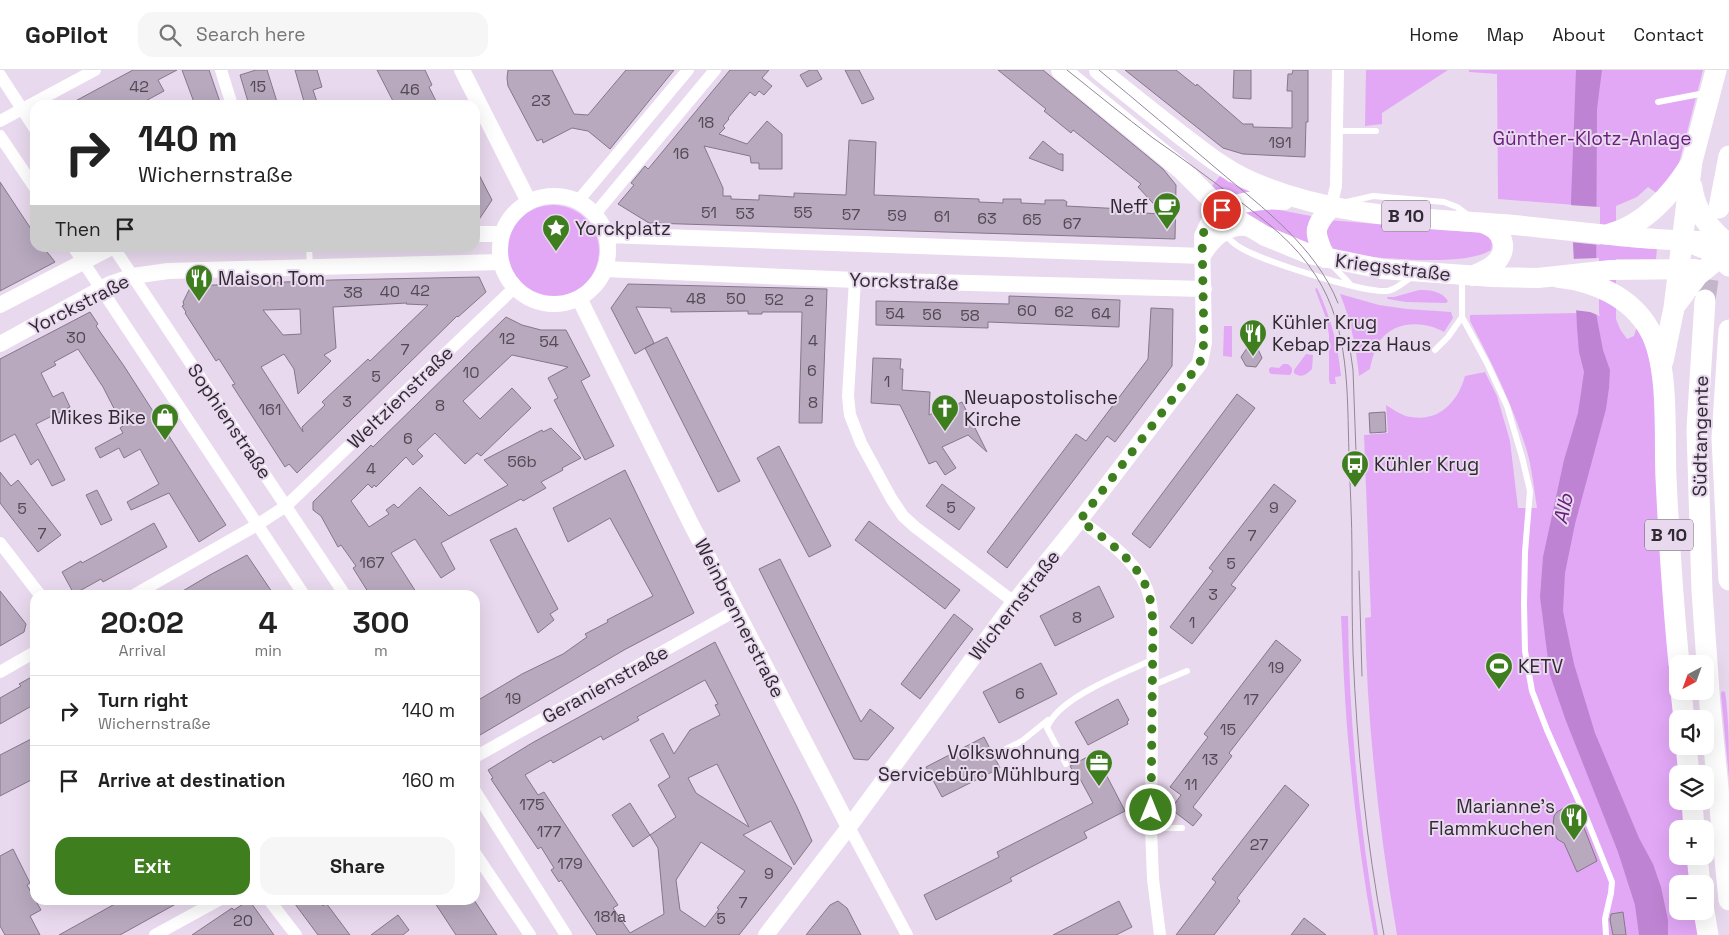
<!DOCTYPE html>
<meta charset="utf-8">
<style>
body{margin:0;font-family:"Space Grotesk",sans-serif;background:#f6f6f6;color:#222;height:100vh;display:flex;flex-direction:column;font-size:19px;white-space:nowrap}
*{box-sizing:border-box;margin:0}
p{font-size:16px;color:#767676}
.icon{flex:none;width:28px;height:28px;fill:none;stroke:currentColor;stroke-width:2;stroke-linecap:round;stroke-linejoin:round}
.map{position:relative;flex:1;overflow:hidden}
.drawer{position:absolute;left:30px;top:520px;width:450px;height:315px;display:flex;flex-direction:column;background:#fff;border-radius:15px;box-shadow:0 5px 20px #0002}
.drawer>*{flex:none}
.banner{position:absolute;left:30px;top:30px;width:450px;height:152px;border-radius:15px;box-shadow:0 5px 20px #0002;background:#fff;color:#222;overflow:hidden}
.needle{width:32px;rotate:221deg}
.fabs{position:absolute;left:1669px;top:585px;display:grid;gap:10px}
.fabs a{display:grid;place-items:center;width:45px;height:45px;border-radius:10px;background:#fff;box-shadow:0 5px 20px #0002;font-size:25px}
.pin{position:absolute;display:grid;place-items:center;width:42px;height:42px;color:#fff;margin:-21px;border:2px solid #fff;border-radius:50%;box-shadow:0 1px 5px #0007}
.me{position:absolute;width:55px;margin:-28px;rotate:0deg;stroke-linejoin:round;filter:drop-shadow(0 0 4px #0008)}
.turn{display:flex;align-items:center;gap:18px;height:105px;padding:0 25px;font-size:22px}
.turn .icon{width:65px;height:65px;stroke-width:2.5}
.turn b{display:block;font-size:35px;line-height:42px}
.then{display:flex;align-items:center;height:48px;padding:0 25px;background:#0003;gap:10px;font-size:19px}
.eta{display:flex;justify-content:space-evenly;align-items:center;height:85px;text-align:center}
.eta b{font-size:30px;font-weight:700;line-height:35px}
.primary-button{display:flex;gap:10px;margin-top:auto;padding:10px 25px}
.primary-button a{flex:1;height:58px;border-radius:15px;background:#3e7e1e;color:#fff;font-size:20px;font-weight:700;line-height:58px;text-align:center}
.primary-button a+a{background:#f6f6f6;color:#222}
ul{padding:0;list-style:none}
li{display:flex;align-items:center;gap:15px;height:70px;padding:0 25px;border-top:1px solid #e0e0e0}
li div{flex:1}
li b{display:block;font-size:19px}
li em{font-style:normal}
header{display:flex;align-items:center;gap:30px;box-sizing:border-box;height:70px;padding:0 25px;background:#fff;border-bottom:1px solid #e0e0e0}
header strong{font-size:24px}
nav{display:flex;gap:28px;margin-inline-start:auto;font-size:18px}
.search{width:350px;height:45px;background:#f6f6f6;display:flex;align-items:center;gap:12px;box-sizing:border-box;padding:0 18px;border-radius:15px;color:#767676;font-size:19px}
.map>svg:first-child{display:block}
</style>
<header>
<strong>GoPilot</strong>
<div class="search"><svg class="icon" aria-label="search" viewBox="0 0 24 24"><circle cx="10" cy="10" r="6"/><path d="M15 15l6 6"/></svg>Search here</div>
<nav><a>Home</a><a>Map</a><a>About</a><a>Contact</a></nav>
</header>
<div class="map">
<svg width="1729" height="865" viewBox="0 0 1729 865">
<rect width="100%" height="100%" fill="#e9d9ee"/>
<path fill="#e2a8f6" d="M1366,0H1448L1382,43V54L1365,56Z
M1469,0H1703L1678,97L1662,127L1648,117L1637,127L1616,136V176L1657,179L1656,189H1616V249L1620,259L1627,269L1634,266L1637,256L1647,272L1655,317L1660,432L1673,629L1681,704H1678V731H1684L1687,759H1678V786H1690L1693,814H1678V841H1697L1701,865H1397C1379,760 1367,654 1365,548L1371,547L1364,365L1388,363L1386,335C1394,340 1402,346 1411,347C1440,352 1458,331 1465,306L1485,302L1497,326L1510,371L1518,438H1537C1534,419 1532,399 1527,381C1513,336 1492,293 1470,251V245L1580,243L1588,136L1498,129L1497,4L1469,2Z
M1221,105L1228,112L1240,113L1261,121L1237,124L1224,129L1210,118Z
M507 181a46 46 0 1 1 92 0a46 46 0 1 1-92 0Z
M1264,137L1311,146L1307,158L1309,174L1261,155L1240,142Z
M1329,150L1482,163C1491,167 1493,170 1491,180C1463,198 1376,187 1342,184L1336,182L1325,168Z
M1317,218C1331,247 1338,275 1341,306L1335,307L1336,314H1330L1329,310V265L1326,248L1315,219Z
M1419,220C1430,220 1442,221 1448,231L1446,233L1406,232L1388,229L1387,227H1394Z
M1340,224L1379,235L1407,239L1451,242L1453,248L1444,262C1423,250 1393,251 1379,272C1374,281 1372,289 1370,299L1359,306C1356,277 1351,251 1340,224Z
M1224,256H1232V287L1223,286Z
M1306,284L1313,285L1312,299C1307,304 1301,309 1294,303V300Z
M1283,294H1288L1292,298V302L1290,305L1271,304L1269,302V299L1271,297L1279,298Z
M1341,546H1348C1349,653 1360,759 1378,865H1374C1361,796 1353,727 1347,657C1344,620 1343,583 1341,546Z
M1722,621L1725,622C1729,646 1729,682 1729,708L1721,624Z"/>
<path fill="#bf83d3" d="M1576,0H1602L1597,39L1596,243L1603,280L1610,300L1609,318L1606,339L1575,454L1565,503L1563,541L1574,594L1595,663L1639,768L1653,794L1661,817L1668,850V865H1639L1635,835L1618,782L1566,651L1550,605L1540,527L1543,487L1564,390L1578,343L1584,302L1579,282L1577,257L1571,131Z"/>
<path fill="#e9d9ee" d="M1568,135L1600,137V175L1570,172Z
M1599,188V243L1600,246L1590,242L1574,240L1571,189Z"/>
<path fill="#b8a9be" stroke="#85778a" fill-rule="evenodd" d="M133,0H177L158,10L164,21L138,35H68Z
M182,0H209L221,35H195Z
M256,0H267L278,35H249L240,5Z
M295,0H317L322,17L313,20L318,35H305Z
M377,0H425L432,15L429,17L438,35H395Z
M508,0H552L574,44L588,45L626,0H674L610,79L588,61L572,58L543,73L542,69L537,71L508,16L507,8Z
M730,0H769L762,8L772,16L764,25L759,21L755,26L750,22L728,48L729,49L723,56L725,58L719,64L747,74L767,51L782,64V99H759V93H751L750,86L704,76L723,118V126H731V129L759,130V125L794,127V123L846,125L849,70L876,72L874,125L979,129V132L1003,133V129H1021V133L1045,134V130H1064L1067,132L1066,136L1124,139V142L1163,144L1138,117L1141,114L1073,60L1071,63L1044,41L1046,39L998,0H1043L1163,99L1176,115L1175,169L649,153L618,134L634,115L631,113L645,96L648,99L649,98Z
M810,0H817L822,9L807,17L800,5Z
M845,0H859L874,29L862,34Z
M1125,0H1176L1196,16L1197,14L1243,54H1253V57L1292,58V21H1287L1288,4H1292L1293,0H1308V52H1306L1305,87L1243,84L1223,78Z
M1234,0H1251V29L1233,28Z
M1043,71L1059,84H1063V101L1029,88Z
M475,97L492,130L476,154H475Z
M0,112L35,165V178H44L55,192L0,221Z
M479,207L486,222L458,247L457,246L297,403L289,394L285,397L232,315L235,314L219,289L216,291L185,243L186,242L182,236L184,235L183,232L191,216L332,210ZM407,233L406,234L428,235L370,291L368,289L322,332L325,335L302,357L303,362L261,297L284,284L294,299L298,324L331,291L324,285L336,278L333,237ZM300,239L301,264L283,265L263,240Z
M628,214L827,219L822,353H799L802,242H762V244H748V241L671,242V238L636,237L654,273L635,284L611,238Z
M1009,226L1120,230L1119,257L988,252V258L876,255V231L1009,234Z
M1151,238L1173,239L1172,296L1115,372L1107,366L1007,498L987,482L1076,364L1086,371L1148,289Z
M90,242L98,254L96,256L124,296L226,455L199,472L169,423L131,440L127,432L159,414L140,379L124,388L119,378L100,388L95,378L123,363L120,358L123,356L103,317L78,279L54,292L56,295L41,303L53,327L63,322L70,337L36,354L65,410L52,416L38,389L31,395L15,364L0,372V289Z
M506,247L522,255L541,260H566L590,306L581,311L614,376L585,390L554,330L558,328L548,308L568,297L512,285L463,331L480,349L512,318L531,338L481,386L477,383L465,394L435,363L417,380L423,386L413,395L406,387L376,417L374,415L372,418L368,414L351,431L369,457L389,444L386,440L394,434L398,438L420,417L449,446L508,415L484,390L542,360L543,362L551,358L581,388L562,398L563,400L541,412L546,418L523,431L521,429L441,473L455,499L441,508L415,469L391,483L418,525H370L353,498L356,496L341,475L338,477L321,446L313,440V432L371,375L373,377Z
M667,267L740,411L718,422L645,278Z
M1247,278L1258,279L1262,288L1256,297L1246,296L1241,287Z
M873,288L901,289L900,299H903L902,320L930,322L929,345L952,334L953,336L962,332L987,382L968,365L942,377L956,398L945,405L936,391L929,394L900,335L871,333Z
M1237,324L1255,338L1150,478L1132,464Z
M1385,342L1386,362L1370,363L1369,343Z
M779,376L831,476L809,487L757,388Z
M625,400L694,543L624,580L475,668V632L522,604L563,584L587,567L585,564L608,552L607,550L653,526L610,448L568,472L553,438Z
M0,402L11,416L18,410L61,465L38,482L0,433Z
M942,414L975,438L959,460L926,436Z
M1274,414L1296,431L1231,515L1236,518L1192,574L1170,557L1213,501L1209,498Z
M97,420L112,450L101,455L86,425Z
M869,451L960,520L945,539L855,470Z
M154,453L167,477L103,512L101,509L74,524L62,502L81,491L82,493L93,487Z
M516,458L558,539L550,544L554,550L538,563L490,470Z
M247,485L274,525H176L208,506Z
M780,489L861,652L870,639L894,658L868,690L854,689L759,499Z
M1099,516L1114,547L1055,576L1040,546Z
M0,521L26,554L24,562L0,576Z
M954,544L973,559L920,629L901,614Z
M1276,570L1301,590L1229,683L1232,686L1193,737L1202,745L1193,756L1171,739L1181,725L1170,717L1208,667L1204,664Z
M715,572L797,737L812,771L794,795L771,751L743,765L792,798L739,865H597L561,810L559,812L551,800L554,798L541,777L538,779L501,724L491,709L493,708L488,700L532,673ZM705,610L718,634L715,635L720,645L690,660L674,684L663,663L650,670L670,707L658,715L676,747L650,765L658,778L664,844L630,863L613,838L618,835L544,722L538,725L525,705L551,690L553,693L601,666L603,670L639,650L637,647ZM717,694L749,757L696,723L688,708ZM701,772L745,801L717,838L719,839L705,857L680,840L676,810Z
M1041,593L1057,624L999,653L983,622Z
M35,605V634L0,654V628L21,616L19,614Z
M1118,629L1129,650L1127,652L1128,654L1088,675L1075,652Z
M35,667V708L0,726V685Z
M984,667L1000,698L942,727L926,697Z
M1095,683L1125,741L1084,762L1087,768L1010,808L1012,811L936,850L924,825L999,787L997,782L1093,733L1079,707L1077,708L1070,696Z
M1285,715L1309,735L1237,828L1240,831L1214,865H1176L1216,812L1212,809Z
M630,733L650,765L633,777L612,745Z
M1569,737L1576,740L1579,745L1597,791L1577,802L1564,773L1557,769L1553,756L1554,746L1557,742L1562,739Z
M13,779L30,813L27,815L41,840L30,846L40,865H5L0,856V786Z
M122,830H183L120,865H59Z
M249,830L274,865H192L232,838L234,840Z
M292,830H319L323,836L326,833L350,865H318Z
M433,830H474L497,865H456Z
M838,831L847,838L861,865H806L830,835Z
M1119,831L1132,857L1116,865H1053Z
M1623,842L1626,865H1613L1610,850L1611,844Z
M398,845L409,860L403,865H371Z
M1304,848L1326,865H1291Z"/>
<g fill="none" stroke-linecap="round" stroke-linejoin="round">
<path stroke="#c4b6c8" stroke-width="21" stroke-dasharray="21 11" stroke-linecap="butt" d="M1705,230L1712,182"/>
<path stroke="#fff" stroke-width="6" d="M1658,32L1705,23
M1338,61H1376
M1347,132L1373,126L1444,132L1457,137L1469,146
M1219,144C1223,155 1225,167 1235,174C1253,189 1363,223 1387,221C1397,220 1403,211 1413,207
M309,178L310,196
M1331,194L1350,214
M1462,208V247L1487,293L1507,336L1522,387L1530,421L1525,482L1524,534L1525,581L1532,621L1547,660L1588,752L1612,812L1611,823L1605,849L1606,865
M1435,280L1448,267L1462,247
M1151,616L1187,601
M1006,679L1022,671L1048,650
M1066,694L1047,658C1057,628 1124,603 1152,590
M1151,758H1182"/>
<path stroke="#fff" stroke-width="12" d="M221,0L232,35
M0,5L35,59
M0,51L95,0
M0,66L35,118
M578,131L688,0
M1331,137L1336,116L1338,0
M595,144L715,0
M74,178L304,525
M114,178L345,525
M855,210L848,326L850,345L861,373L891,428L903,446L915,457L1014,532
M1080,450C1107,471 1142,493 1150,529C1152,537 1152,545 1153,552L1151,758L1153,809L1160,865
M0,473L40,525
M134,525L257,455L286,436L514,218
M0,602L35,582
M475,687L735,541
M475,721L566,865
M849,757L907,865
M475,783L530,865
M269,830L296,865
M155,865L219,830"/>
<path stroke="#fff" stroke-width="16" d="M462,0L529,132
M500 180a54 54 0 1 1 108 0a54 54 0 1 1-108 0Z
M475,164H500
M606,165L1203,186
M1203,186C1214,167 1232,152 1254,160
M605,199L855,210L1204,219
M579,228L691,454L849,757
M0,235L110,178
M0,274L110,214L133,206L168,201L500,192
M766,865L849,757L1014,532L1080,450L1200,293L1204,272L1202,166L1208,153L1222,140"/>
<path stroke="#fff" stroke-width="20" d="M1061,0L1181,99L1222,140L1265,166L1309,184L1382,199L1493,207L1538,208L1611,200L1695,199
M1099,0C1126,22 1154,44 1182,66C1202,81 1221,97 1244,108C1328,148 1424,148 1514,155C1576,161 1638,170 1699,171
M1222,140C1243,131 1262,128 1284,130
M1325,188C1315,161 1311,161 1331,137
M1472,206C1479,203 1487,200 1493,195C1512,179 1502,159 1482,153"/>
<path stroke="#fff" stroke-width="21" d="M1692,117C1695,142 1710,159 1729,175
M1719,138L1729,86
M1610,164C1644,155 1672,124 1690,95
M1683,171C1700,175 1716,182 1729,196
M1557,207C1593,211 1630,226 1649,259C1670,295 1664,367 1666,408C1669,470 1673,532 1679,594
M1705,230L1697,359L1702,521L1710,636L1729,830
M1677,233L1698,205L1720,187
M1729,260L1722,368L1729,510
M1663,291L1674,238L1692,91L1716,0
M1681,621L1684,649
M1686,676L1689,704
M1692,731L1694,759
M1697,786L1700,814
M1704,841L1708,865"/>
<path stroke="#938897" stroke-width="1" d="M1067,0C1096,23 1124,46 1153,68C1182,88 1210,109 1238,130C1267,152 1296,174 1316,206C1350,259 1347,323 1349,384C1350,417 1352,450 1352,484C1352,517 1352,550 1353,583C1357,677 1366,773 1384,865
M1099,0C1139,33 1178,66 1218,100C1264,139 1315,176 1338,233
M1350,279L1353,300L1357,409
M1359,501L1362,606"/>
</g>
<g fill="none" stroke-linecap="round" stroke-linejoin="round">
<path stroke="#3e7e1e" stroke-width="9" stroke-dasharray="0 16.2" d="M1151,740L1153,552C1152,545 1152,537 1150,529C1142,493 1107,471 1080,450L1200,293L1204,272L1202,166L1208,153L1222,140"/>
</g>
<defs>
<g id="cafe-pin" transform="scale(1.4375)"><path d="M0 17L-7.5 6A9.5 9.5 0 1 1 7.5 6Z" fill="#3e7e1e" stroke="#e9d9ee"/><path d="M-5.5-4.5H6V0H3Q3 3.5 0 3.5H-2.5Q-5.5 3.5-5.5 0ZM3-3.2v2h1.7v-2ZM-6 4.5H4V6H-6Z" fill="#fff"/></g>
<g id="sight-pin" transform="scale(1.4375)"><path d="M0 17L-7.5 6A9.5 9.5 0 1 1 7.5 6Z" fill="#3e7e1e" stroke="#e9d9ee"/><path d="M0-6L1.8-2.2L6-1.7L2.9 1.2L3.7 5.4L0 3.3L-3.7 5.4L-2.9 1.2L-6-1.7L-1.8-2.2Z" fill="#fff"/></g>
<g id="restaurant-pin" transform="scale(1.4375)"><path d="M0 17L-7.5 6A9.5 9.5 0 1 1 7.5 6Z" fill="#3e7e1e" stroke="#e9d9ee"/><path d="M-5-6h1v4h1v-4h1v4h1v-4h1v5L-1.5 .5V6h-2V.5L-5-1ZM5-6V6H3V1.5H1.5Q1.5-4 5-6Z" fill="#fff"/></g>
<g id="church-pin" transform="scale(1.4375)"><path d="M0 17L-7.5 6A9.5 9.5 0 1 1 7.5 6Z" fill="#3e7e1e" stroke="#e9d9ee"/><path d="M-1.2-6h2.4v3.5h3.3v2.4h-3.3V6h-2.4V-.1h-3.3v-2.4h3.3Z" fill="#fff"/></g>
<g id="shop-pin" transform="scale(1.4375)"><path d="M0 17L-7.5 6A9.5 9.5 0 1 1 7.5 6Z" fill="#3e7e1e" stroke="#e9d9ee"/><path d="M-5-2.5h2.3a2.7 3.5 0 0 1 5.4 0H5L5.5 6h-11ZM-1.5-2.5h3a1.5 2.3 0 0 0-3 0Z" fill="#fff"/></g>
<g id="bus-pin" transform="scale(1.4375)"><path d="M0 17L-7.5 6A9.5 9.5 0 1 1 7.5 6Z" fill="#3e7e1e" stroke="#e9d9ee"/><path d="M-5-6H5V4H4V6H2V4H-2V6H-4V4H-5ZM-3.5-4V0h7V-4ZM-3.5 1.2v1.5H-2V1.2ZM2 1.2v1.5H3.5V1.2Z" fill="#fff"/></g>
<g id="stadium-pin" transform="scale(1.4375)"><path d="M0 17L-7.5 6A9.5 9.5 0 1 1 7.5 6Z" fill="#3e7e1e" stroke="#e9d9ee"/><path d="M0-5a6.5 5 0 1 0 0 10a6.5 5 0 1 0 0-10ZM-3.5-1.8h7v3.6h-7Z" fill="#fff"/></g>
<g id="office-pin" transform="scale(1.4375)"><path d="M0 17L-7.5 6A9.5 9.5 0 1 1 7.5 6Z" fill="#3e7e1e" stroke="#e9d9ee"/><path d="M-6-3h4V-5.5h4V-3h4V5H-6ZM-1-4.5V-3h2v-1.5ZM-6 0V1H6V0Z" fill="#fff"/></g>
</defs>
<g fill-rule="evenodd">
<use href="#cafe-pin" x="1167" y="136"/>
<use href="#sight-pin" x="556" y="158"/>
<use href="#restaurant-pin" x="199" y="208"/>
<use href="#restaurant-pin" x="1253" y="263"/>
<use href="#church-pin" x="945" y="338"/>
<use href="#shop-pin" x="165" y="347"/>
<use href="#bus-pin" x="1355" y="394"/>
<use href="#stadium-pin" x="1499" y="596"/>
<use href="#office-pin" x="1099" y="693"/>
<use href="#restaurant-pin" x="1574" y="747"/>
</g>
<g text-anchor="middle" stroke-width="4" stroke-linejoin="round" paint-order="stroke">
<g font-size="16" fill="#524a55">
<text x="139" y="22">42</text>
<text x="258" y="22">15</text>
<text x="410" y="25">46</text>
<text x="541" y="36">23</text>
<text x="706" y="58">18</text>
<text x="1280" y="78">191</text>
<text x="681" y="89">16</text>
<text x="709" y="148">51</text>
<text x="803" y="148">55</text>
<text x="745" y="149">53</text>
<text x="851" y="150">57</text>
<text x="897" y="151">59</text>
<text x="942" y="152">61</text>
<text x="987" y="154">63</text>
<text x="1032" y="155">65</text>
<text x="1072" y="159">67</text>
<text x="420" y="226">42</text>
<text x="390" y="227">40</text>
<text x="353" y="228">38</text>
<text x="696" y="234">48</text>
<text x="736" y="234">50</text>
<text x="774" y="235">52</text>
<text x="809" y="236">2</text>
<text x="1027" y="246">60</text>
<text x="1064" y="247">62</text>
<text x="895" y="249">54</text>
<text x="1101" y="249">64</text>
<text x="932" y="250">56</text>
<text x="970" y="251">58</text>
<text x="76" y="273">30</text>
<text x="507" y="274">12</text>
<text x="813" y="276">4</text>
<text x="549" y="277">54</text>
<text x="405" y="285">7</text>
<text x="812" y="306">6</text>
<text x="471" y="308">10</text>
<text x="376" y="312">5</text>
<text x="887" y="317">1</text>
<text x="347" y="337">3</text>
<text x="813" y="338">8</text>
<text x="440" y="341">8</text>
<text x="270" y="345">161</text>
<text x="408" y="374">6</text>
<text x="522" y="397">56b</text>
<text x="371" y="404">4</text>
<text x="951" y="443">5</text>
<text x="1274" y="443">9</text>
<text x="22" y="444">5</text>
<text x="42" y="469">7</text>
<text x="1252" y="471">7</text>
<text x="372" y="498">167</text>
<text x="1231" y="499">5</text>
<text x="1213" y="530">3</text>
<text x="1077" y="553">8</text>
<text x="1192" y="558">1</text>
<text x="1276" y="603">19</text>
<text x="1020" y="629">6</text>
<text x="513" y="634">19</text>
<text x="1251" y="635">17</text>
<text x="1228" y="665">15</text>
<text x="1210" y="695">13</text>
<text x="1191" y="720">11</text>
<text x="532" y="740">175</text>
<text x="549" y="767">177</text>
<text x="1259" y="780">27</text>
<text x="570" y="799">179</text>
<text x="769" y="809">9</text>
<text x="743" y="838">7</text>
<text x="610" y="852">181a</text>
<text x="721" y="854">5</text>
<text x="243" y="856">20</text>
</g>
<g fill="#e9d9ee" stroke="#685e6a" stroke-width="1">
<rect x="1382" y="130.5" width="48" height="31" rx="4"/>
<rect x="1645" y="449.5" width="48" height="31" rx="4"/>
</g>
<g font-size="18" font-weight="bold" fill="#302a32">
<text x="1406" y="152">B 10</text>
<text x="1669" y="471">B 10</text>
</g>
<g font-size="19" fill="#6a207f" stroke="#e9d9ee">
<text x="1592" y="75">Günther-Klotz-Anlage</text>
</g>
<g font-size="19" fill="#302a32" stroke="#e9d9ee" text-anchor="start">
<text x="1148" y="143" text-anchor="end">Neff</text>
<text x="575" y="165">Yorckplatz</text>
<text x="218" y="215">Maison Tom</text>
<text x="1272" y="259">Kühler Krug<tspan x="1272" dy="22">Kebap Pizza Haus</tspan></text>
<text x="964" y="334">Neuapostolische<tspan x="964" dy="22">Kirche</tspan></text>
<text x="146" y="354" text-anchor="end">Mikes Bike</text>
<text x="1374" y="401">Kühler Krug</text>
<text x="1518" y="603">KETV</text>
<text x="1080" y="689" text-anchor="end">Volkswohnung<tspan x="1080" dy="22">Servicebüro Mühlburg</tspan></text>
<text x="1555" y="743" text-anchor="end">Marianne's<tspan x="1555" dy="22">Flammkuchen</tspan></text>
</g>
<g font-size="19" fill="#302a32" stroke="#e9d9ee">
<text transform="translate(1393 197) rotate(7)" y="7">Kriegsstraße</text>
<text transform="translate(904 211) rotate(2)" y="7">Yorckstraße</text>
<text transform="translate(79 234) rotate(-27)" y="7">Yorckstraße</text>
<text transform="translate(400 327) rotate(-44)" y="7">Weltzienstraße</text>
<text transform="translate(230 351) rotate(56)" y="7">Sophienstraße</text>
<text transform="translate(1700 366) rotate(-89)" y="7">Südtangente</text>
<text transform="translate(1014 535) rotate(-52)" y="7">Wichernstraße</text>
<text transform="translate(740 548) rotate(63)" y="7">Weinbrennerstraße</text>
<text transform="translate(605 614) rotate(-29)" y="7">Geranienstraße</text>
</g>
<g font-size="20" font-style="italic" fill="#671d7c" stroke="#e9d9ee">
<text transform="translate(1563 439) rotate(-77)" y="7">Alb</text>
</g>
</g>
</svg>
<div class="fabs">
<a><svg class="needle" viewBox="-14 -14 28 28"><path d="M0-13l5 13h-10z" fill="#e53935"/><path d="M0 13l5-13h-10z" fill="#767676"/></svg></a>
<a><svg class="icon" aria-label="sound" viewBox="0 0 24 24"><path d="M4 9h4l5-4v14l-5-4H4zM17 9q2 3 0 6"/></svg></a>
<a><svg class="icon" aria-label="layers" viewBox="0 0 24 24"><path d="M12 4l9 5-9 5-9-5zM3 14l9 5 9-5"/></svg></a>
<a>+</a>
<a>−</a>
</div>
<div class="pin" style="left:1222px;top:140px;background:#d93025"><svg class="icon" aria-label="arrive" viewBox="0 0 24 24"><path d="M6 21V4h12l-3 4 3 4H6"/></svg></div>
<svg class="me" style="left:1151px;top:740px" viewBox="-20 -20 40 40"><circle r="17" fill="#3e7e1e" stroke="#fff" stroke-width="3"/><path d="M0-11L8 9 0 5-8 9z" fill="#fff"/></svg>
<div class="banner">
<div class="turn"><svg class="icon" aria-label="right" viewBox="0 0 24 24"><path d="M7 20v-9h11M14 6l5 5-5 5"/></svg><div><b>140 m</b>Wichernstraße</div></div>
<div class="then">Then<svg class="icon" aria-label="arrive" viewBox="0 0 24 24"><path d="M6 21V4h12l-3 4 3 4H6"/></svg></div>
</div>
<section class="drawer">
<div class="eta">
<div><b>20:02</b><p>Arrival</p></div>
<div><b>4</b><p>min</p></div>
<div><b>300</b><p>m</p></div>
</div>
<ul>
<li><svg class="icon" aria-label="right" viewBox="0 0 24 24"><path d="M7 20v-9h11M14 6l5 5-5 5"/></svg><div><b>Turn right</b><p>Wichernstraße</p></div><em>140 m</em></li>
<li><svg class="icon" aria-label="arrive" viewBox="0 0 24 24"><path d="M6 21V4h12l-3 4 3 4H6"/></svg><div><b>Arrive at destination</b></div><em>160 m</em></li>
</ul>
<div class="primary-button"><a>Exit</a><a>Share</a></div>
</section>
</div>
